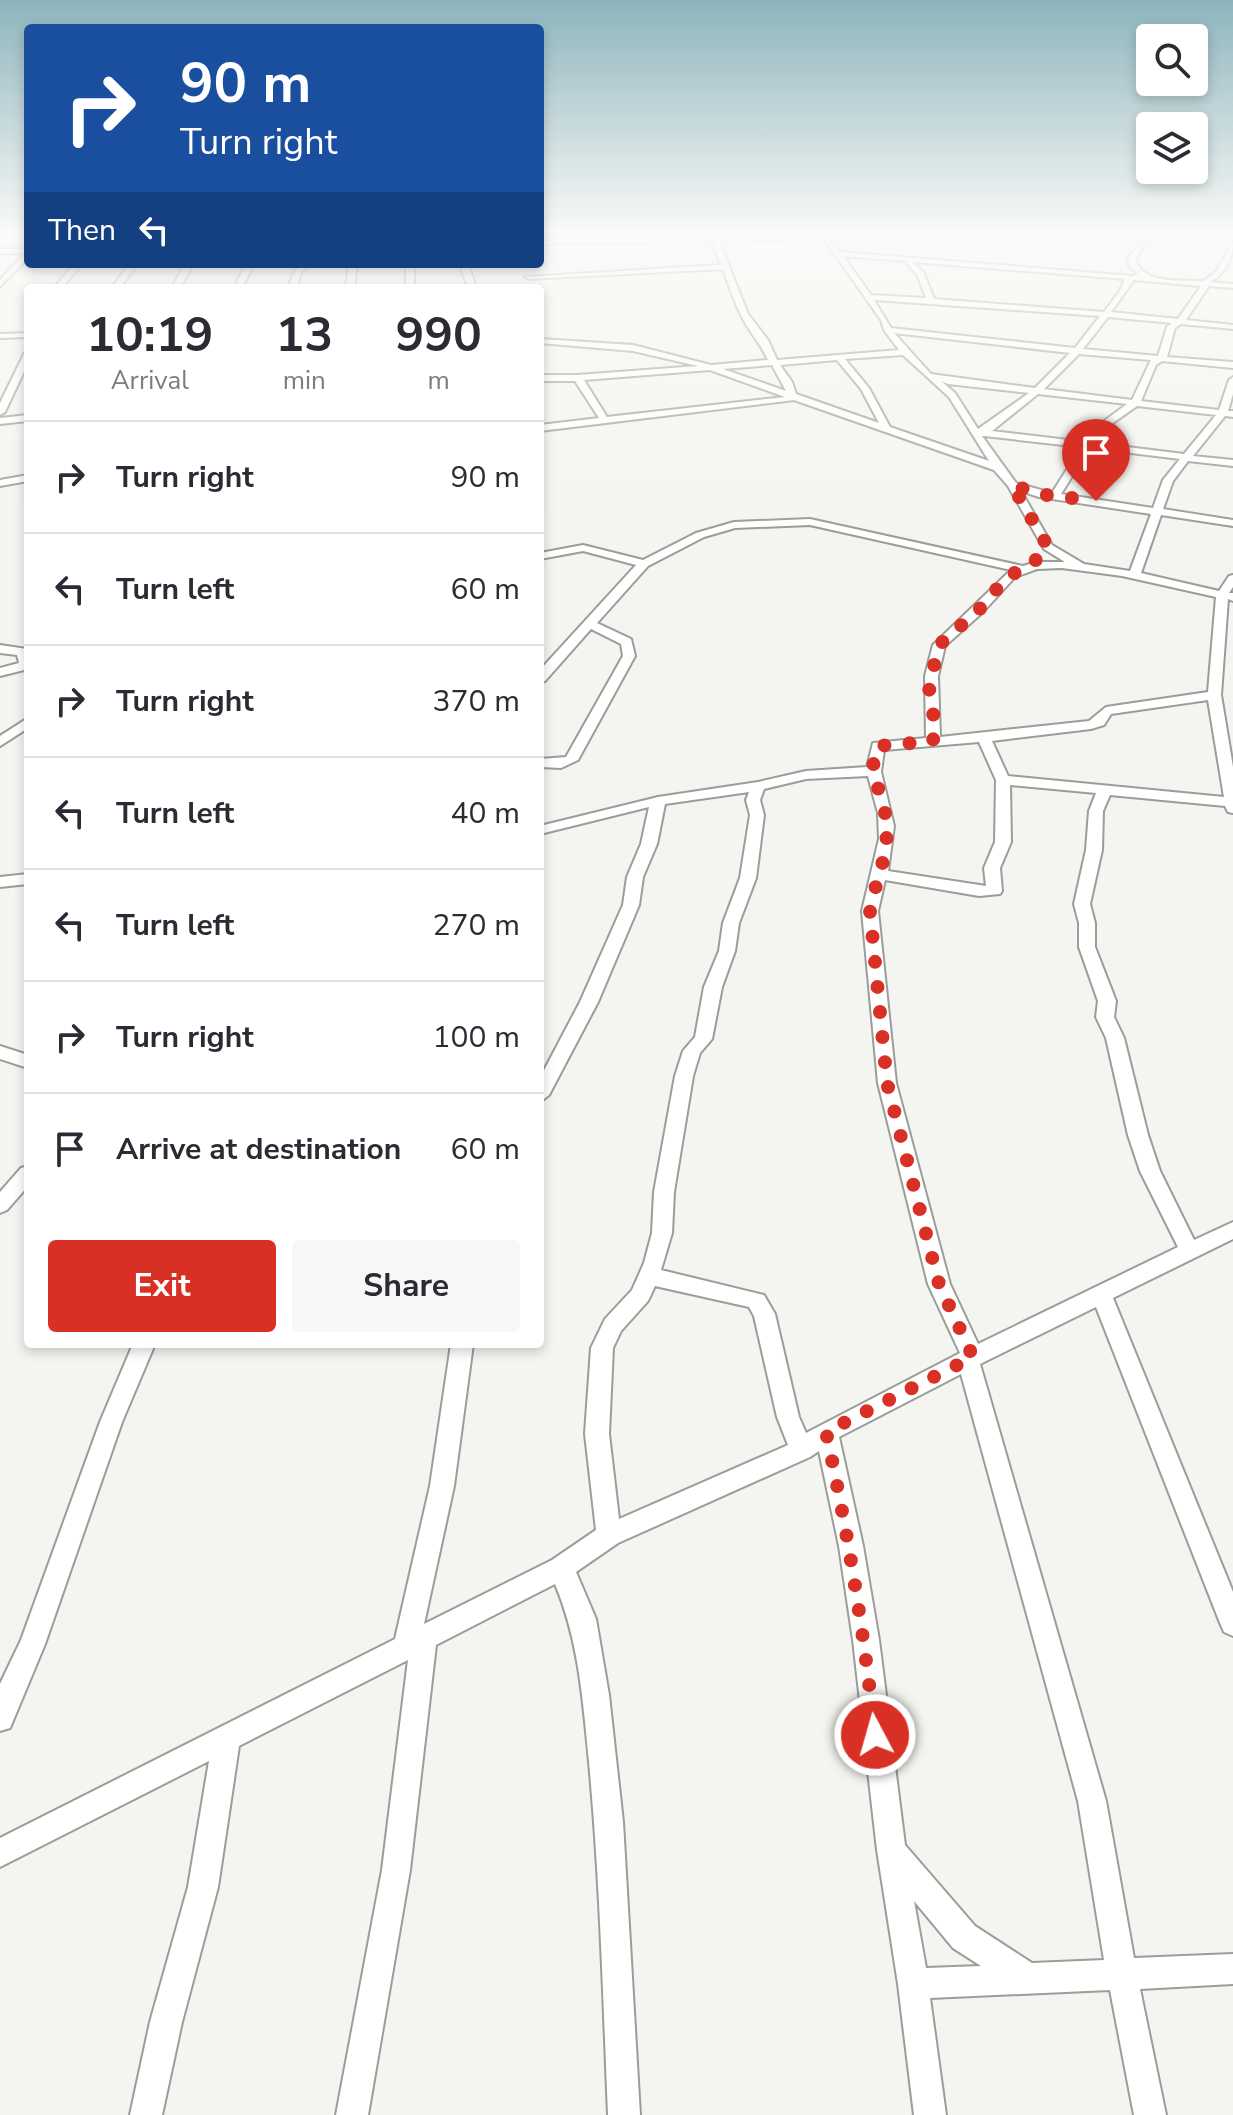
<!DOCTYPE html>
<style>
body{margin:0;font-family:"Nunito Sans",sans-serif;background:#f7f7f7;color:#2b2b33;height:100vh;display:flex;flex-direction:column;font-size:30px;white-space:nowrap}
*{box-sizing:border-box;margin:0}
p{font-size:26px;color:#7c7c81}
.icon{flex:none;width:44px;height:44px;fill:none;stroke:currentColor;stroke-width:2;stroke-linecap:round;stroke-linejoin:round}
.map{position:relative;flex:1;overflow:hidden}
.side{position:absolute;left:24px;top:284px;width:520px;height:1064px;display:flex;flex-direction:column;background:#fff;border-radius:8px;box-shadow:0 4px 12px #0003}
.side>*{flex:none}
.hud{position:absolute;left:24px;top:24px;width:520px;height:244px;border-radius:8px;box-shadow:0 4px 12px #0003;background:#1a4fa0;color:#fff;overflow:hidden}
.controls{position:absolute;left:1136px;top:24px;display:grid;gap:16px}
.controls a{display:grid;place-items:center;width:72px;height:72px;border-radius:8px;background:#fff;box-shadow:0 4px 12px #0003;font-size:40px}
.pin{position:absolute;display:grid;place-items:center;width:68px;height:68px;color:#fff;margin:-82px -34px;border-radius:50% 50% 50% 0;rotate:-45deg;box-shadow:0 0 8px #0007}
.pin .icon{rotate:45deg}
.me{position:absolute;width:88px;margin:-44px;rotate:354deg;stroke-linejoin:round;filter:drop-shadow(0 0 6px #0008)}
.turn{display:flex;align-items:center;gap:28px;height:168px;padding:0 24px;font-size:36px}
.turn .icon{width:104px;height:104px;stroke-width:2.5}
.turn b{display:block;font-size:56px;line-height:68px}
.then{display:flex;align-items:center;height:76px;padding:0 24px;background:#0003;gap:16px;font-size:30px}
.eta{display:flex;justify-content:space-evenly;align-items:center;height:136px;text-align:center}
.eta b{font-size:48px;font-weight:700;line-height:56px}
.primary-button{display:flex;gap:16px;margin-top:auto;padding:16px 24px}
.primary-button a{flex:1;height:92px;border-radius:8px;background:#d93025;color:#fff;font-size:32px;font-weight:700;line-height:92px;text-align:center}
.primary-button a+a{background:#f7f7f7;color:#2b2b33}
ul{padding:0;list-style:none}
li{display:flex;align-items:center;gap:24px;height:112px;padding:0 24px;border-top:2px solid #e1e1e2}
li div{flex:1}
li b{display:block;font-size:30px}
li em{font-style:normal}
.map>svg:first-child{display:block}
</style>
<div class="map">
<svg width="1233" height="2115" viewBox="0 0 1233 2115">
<rect width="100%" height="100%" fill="#f4f5f0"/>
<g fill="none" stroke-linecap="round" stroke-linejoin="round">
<g stroke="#9b9d98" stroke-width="4">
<path id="minor" d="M709,233H715L717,237L824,233H1051L1048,235L831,239L840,252L1133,276L1138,274L1129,266L1128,258C1139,243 1151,233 1170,233L1144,245L1136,258C1139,285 1183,280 1204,281L1217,271L1233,242C1233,259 1225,272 1211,282L1233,284V288L1209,286L1186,320L1233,325V329L1181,324L1175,328L1167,357L1233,362V368L1162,361L1156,365L1141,401L1219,410L1229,380L1233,377V394L1228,411H1233V417L1225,416L1193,456L1233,460V466L1188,461L1173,481L1163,509L1233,520V526L1161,515L1141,573L1219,591L1229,576L1233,575V587L1229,593H1233V601L1228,599L1221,695L1233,767V813L1228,812L1225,806L1110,795L1103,811L1102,850L1090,904L1095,923V947L1116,1001L1114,1017L1124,1038L1148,1135L1160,1171L1194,1240L1233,1222V1239L1113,1298L1233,1592V1636L1224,1632L1220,1623L1096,1307L980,1364L1106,1801L1134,1958L1233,1954V1984L1140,1989L1166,2115H1134L1110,1990L930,1998L946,2115H914L898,1984L877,1850L853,1640L839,1546L819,1451L810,1457L618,1543L576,1572L596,1619L609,1695L623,1822L640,2115H608C603,1997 600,1879 589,1762C583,1701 579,1641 555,1584L436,1645L410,1870L368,2115H336L382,1870L408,1660L239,1746L218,1887L182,2022L162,2115H130L150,2022L188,1887L209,1761L0,1867V1838L395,1639L430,1486L451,1344H473L454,1486L424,1624L552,1560L596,1530L585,1434L591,1348L605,1319L632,1290L644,1263L652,1233L654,1192L675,1076L683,1051L695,1037L704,987L719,951L723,923L740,878L750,815L746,800L749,792L665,804L657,844L643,877L639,905L598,1002L549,1095L540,1102V1078L580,1002L623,905L627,877L641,844L649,807L540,834V826L658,797L758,782L806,771L867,767L873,743L926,738L925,676L933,645L1011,570L810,525L735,528L704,537L648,566L597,623L631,639L635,656L578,760L561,768L540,767V759L566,757L623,656L621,644L591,629L545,681L540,682V670L636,565L583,551L540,559V553L583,545L643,560L696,533L734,522L810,519L1023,566L1036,562H1065L1044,549L1008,486L994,470L794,400L540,431V425L599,418L575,381H540V375H578L698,366L633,351L540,343V339L633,345L711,365L768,360C761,344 750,333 742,317C734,302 729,285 723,269L529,279L525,277L721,265L712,241L540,244V240L710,237ZM824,239L881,320L884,330L899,350L777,360L768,340L748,314L719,241ZM843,256L905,261L917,274L926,298L871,295ZM913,262L1125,279L1120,291L1104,312L934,299L924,273ZM1134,280L1201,286L1178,319L1111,312ZM874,300L1100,316L1075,348L891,328ZM1108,317L1172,323L1167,327L1158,356L1083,349ZM894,333L1070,353L1035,388L931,374ZM1079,354L1151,360L1132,400L1044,389ZM903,355L949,397L989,461L890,427L869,388L845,359ZM837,360L861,389L879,423L796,394L792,382L780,365ZM772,365L786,391L723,369ZM710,370L785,397L607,417L584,380ZM941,381L948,384L1029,393L978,429L955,393ZM1038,394L1127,404L1104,421L1085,442L992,431ZM1137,406L1216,415L1184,454L1095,443L1110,425ZM982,436H984L1081,447L1052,493L1016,483ZM1090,448L1180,459L1163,480L1153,508L1061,494ZM1021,491L1039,497L1151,514L1130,571L1084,564L1052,545ZM1062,568L1122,576L1216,597L1208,692L1106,707L1089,721L940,737L938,676L945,646L983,612L1015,577L1037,569ZM1208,700L1224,797L1008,776L992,741L1091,729L1104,725L1111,714ZM979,742L996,780L995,842L984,868L986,886L888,871L894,826L881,772L884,750ZM868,776L878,813L879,839L862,911L878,1083L928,1284L960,1353L806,1433L799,1417L775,1314L764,1295L661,1270L672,1233L674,1192L693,1076L700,1053L712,1039L722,987L735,951L739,923L756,878L764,815L760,800L764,789L806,779ZM1010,785L1096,793L1089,811L1086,850L1074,904L1079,923V947L1098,1001L1096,1017L1106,1038L1128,1135L1140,1171L1178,1247L978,1344L950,1284L896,1083L878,911L885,880L979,896L1000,894L1002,891L1000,868L1011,842ZM655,1286L749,1307L754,1316L777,1417L788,1445L619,1519L609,1434L613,1348L621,1331L648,1301ZM961,1374L1078,1801L1104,1960L1032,1963L975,1926L905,1845L879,1640L863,1546L839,1437ZM914,1901L953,1948L981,1966L926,1968Z
M0,249H28V258L0,286V280L25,253H0Z
M74,264H82L62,288H54Z
M129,264H137L120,288H112Z
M185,264H193L180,288H172Z
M246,264H254L242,288H234Z
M302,264H311L302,271L296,288H288L295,270Z
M349,264H357L354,288H346Z
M406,264H414V288H406Z
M460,264H468L476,288H468Z
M28,333V337L0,338V334Z
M28,351V363L5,412L0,415V403L24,354Z
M28,415V421L0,424V418Z
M28,475V481L0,486V480Z
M0,645L27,649L28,669L0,676V668L19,663L17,655L0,653Z
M28,718V728L0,746V736Z
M28,874V884L0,887V877Z
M0,1046L28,1055V1068L0,1059Z
M28,1166V1186L7,1210L0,1213V1192L21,1168Z
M133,1344H155L122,1422L45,1644L10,1728L0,1731V1684L21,1640L100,1422Z"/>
</g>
<use href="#minor" fill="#fff" fill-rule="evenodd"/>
</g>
<linearGradient id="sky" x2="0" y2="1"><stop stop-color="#8db4bc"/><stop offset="0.44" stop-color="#fafaf8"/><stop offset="1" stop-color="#fafaf8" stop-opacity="0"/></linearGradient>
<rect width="1233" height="529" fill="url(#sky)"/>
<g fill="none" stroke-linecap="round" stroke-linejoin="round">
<path stroke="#d93025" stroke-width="14" stroke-dasharray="0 25.2" d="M875,1735C864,1633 848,1533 826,1432L973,1357L939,1284L887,1083L870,911C876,876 892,851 885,813C881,788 866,772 878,746L933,741L935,724L929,691L938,646L985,604L1006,577L1030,566L1048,547L1012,485L1039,494L1096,501"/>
</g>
</svg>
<div class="controls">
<a><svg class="icon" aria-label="search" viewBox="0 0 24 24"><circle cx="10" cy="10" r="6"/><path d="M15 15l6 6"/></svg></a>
<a><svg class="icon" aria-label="layers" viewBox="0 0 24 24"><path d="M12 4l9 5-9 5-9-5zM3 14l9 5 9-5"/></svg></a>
</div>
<div class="pin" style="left:1096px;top:501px;background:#d93025"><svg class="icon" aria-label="arrive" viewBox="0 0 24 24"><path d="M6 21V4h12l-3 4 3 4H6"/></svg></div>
<svg class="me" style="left:875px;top:1735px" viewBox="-20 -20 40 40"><circle r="17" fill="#d93025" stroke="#fff" stroke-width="3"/><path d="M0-11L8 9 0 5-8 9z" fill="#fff"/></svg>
<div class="hud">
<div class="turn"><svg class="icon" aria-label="right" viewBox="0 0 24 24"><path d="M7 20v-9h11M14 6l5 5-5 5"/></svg><div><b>90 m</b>Turn right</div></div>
<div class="then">Then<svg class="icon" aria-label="left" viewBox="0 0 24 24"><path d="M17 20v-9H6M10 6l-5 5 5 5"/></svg></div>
</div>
<section class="side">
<div class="eta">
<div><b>10:19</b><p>Arrival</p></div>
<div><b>13</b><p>min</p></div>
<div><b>990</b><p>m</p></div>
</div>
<ul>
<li><svg class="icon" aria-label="right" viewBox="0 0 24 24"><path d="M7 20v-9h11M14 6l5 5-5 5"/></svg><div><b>Turn right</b></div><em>90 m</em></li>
<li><svg class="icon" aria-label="left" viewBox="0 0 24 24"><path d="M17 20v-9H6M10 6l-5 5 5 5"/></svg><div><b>Turn left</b></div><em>60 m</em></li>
<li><svg class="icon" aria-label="right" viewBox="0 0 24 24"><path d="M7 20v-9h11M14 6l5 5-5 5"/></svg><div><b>Turn right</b></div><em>370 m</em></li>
<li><svg class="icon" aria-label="left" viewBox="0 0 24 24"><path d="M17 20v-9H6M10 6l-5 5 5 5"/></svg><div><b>Turn left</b></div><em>40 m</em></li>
<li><svg class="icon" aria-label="left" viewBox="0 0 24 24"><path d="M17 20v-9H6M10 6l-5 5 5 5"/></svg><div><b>Turn left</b></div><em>270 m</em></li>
<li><svg class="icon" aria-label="right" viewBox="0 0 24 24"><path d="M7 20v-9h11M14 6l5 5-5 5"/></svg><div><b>Turn right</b></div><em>100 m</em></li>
<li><svg class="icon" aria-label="arrive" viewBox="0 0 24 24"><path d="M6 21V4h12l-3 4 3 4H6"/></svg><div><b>Arrive at destination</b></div><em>60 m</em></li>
</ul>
<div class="primary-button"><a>Exit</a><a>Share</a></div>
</section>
</div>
